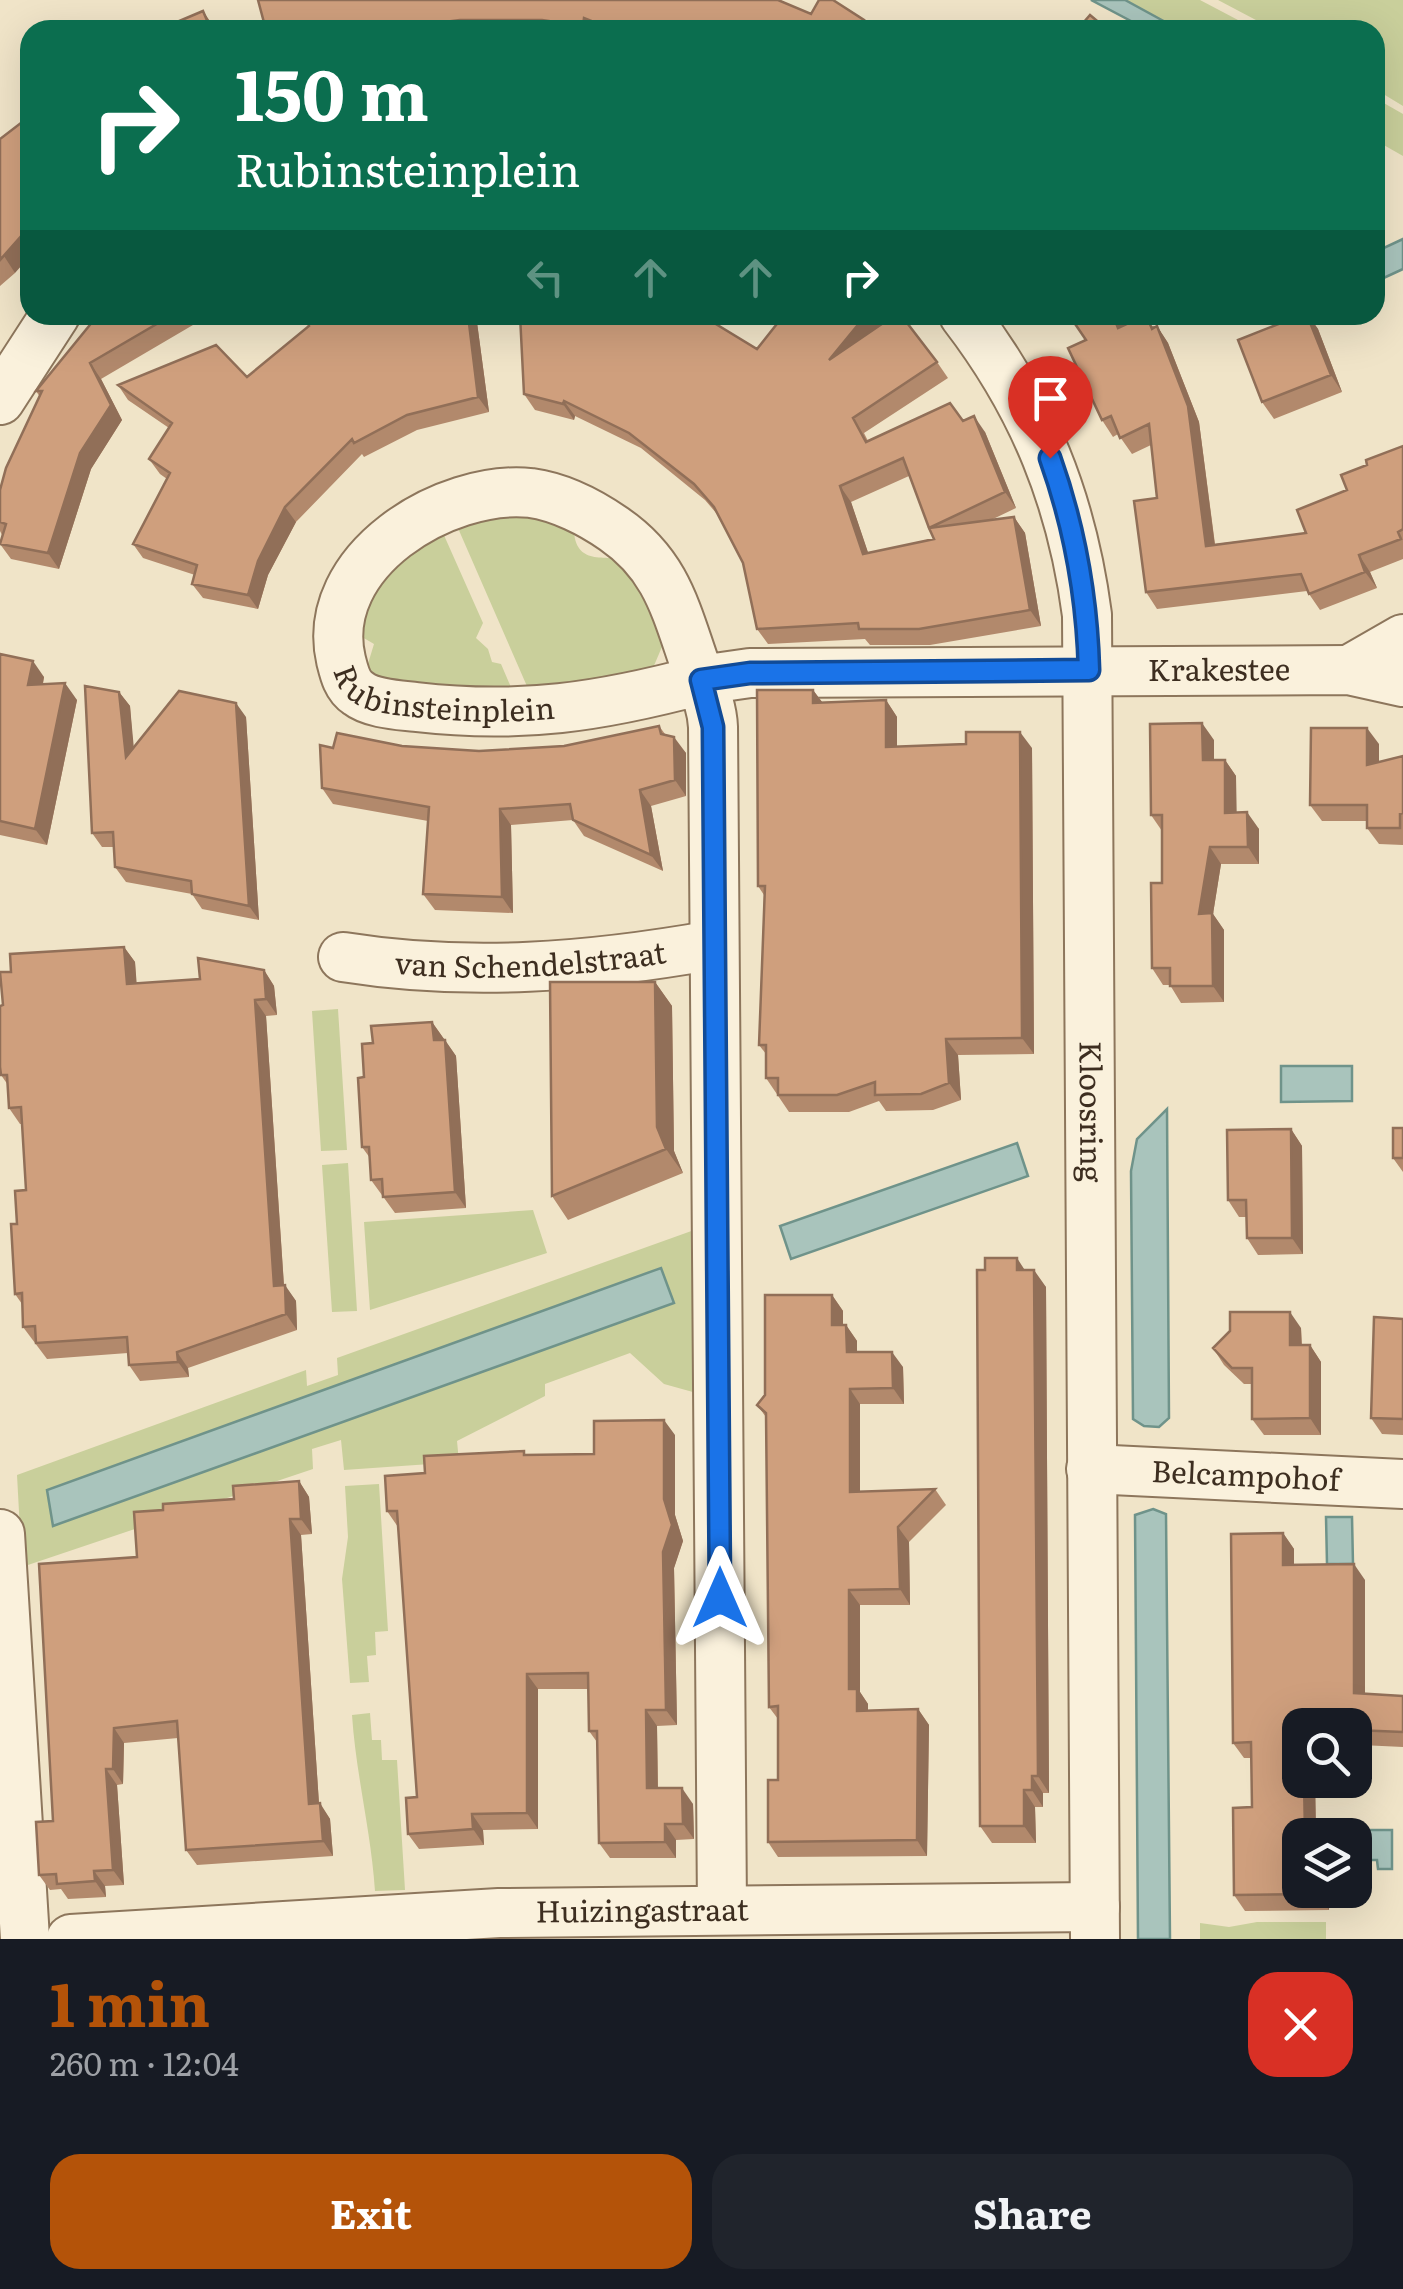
<!DOCTYPE html>
<meta charset="utf-8">
<style>
body{margin:0;font-family:Literata,serif;background:#20242c;color:#f1f3f6;height:100vh;display:flex;flex-direction:column;font-size:38px;white-space:nowrap}
*{box-sizing:border-box;margin:0}
p{font-size:32px;color:#9ea1a6}
.icon{flex:none;width:55px;height:55px;fill:none;stroke:currentColor;stroke-width:2;stroke-linecap:round;stroke-linejoin:round}
.map{position:relative;height:1939px;overflow:hidden}
.drawer{display:flex;flex-direction:column;background:#171b24;flex:1}
.drawer>*{flex:none}
.guide{position:absolute;left:20px;top:20px;width:1365px;height:305px;border-radius:30px;box-shadow:0 10px 40px #0002;background:#0b6e4f;color:#fff;overflow:hidden}
.controls{position:absolute;left:1282px;top:1708px;display:grid;gap:20px}
.controls a{display:grid;place-items:center;width:90px;height:90px;border-radius:20px;background:#171b24;box-shadow:0 10px 40px #0002;font-size:50px}
.pin{position:absolute;display:grid;place-items:center;width:85px;height:85px;color:#fff;margin:-102px -42px;border-radius:50% 50% 50% 0;rotate:-45deg;box-shadow:0 0 10px #0007}
.pin .icon{rotate:45deg}
.me{position:absolute;width:110px;margin:-55px;rotate:0deg;stroke-linejoin:round;filter:drop-shadow(0 0 8px #0008)}
.turn{display:flex;align-items:center;gap:35px;height:210px;padding:0 50px;font-size:45px}
.turn .icon{width:130px;height:130px;stroke-width:2.5}
.turn b{display:block;font-size:70px;line-height:85px}
.lanes{display:flex;align-items:center;height:95px;padding:0 50px;background:#0003;justify-content:center;gap:50px;direction:ltr}
.lanes .off{opacity:.35}
.round{display:grid;place-items:center;flex:none;width:105px;height:105px;border-radius:30px;background:#20242c}
.head{display:flex;align-items:center;justify-content:space-between;height:170px;padding:0 50px}
h1{font-size:60px;font-weight:700;line-height:75px;color:#b45309}
.action{display:flex;gap:20px;margin-top:auto;padding:20px 50px}
.action a{flex:1;height:115px;border-radius:30px;background:#b45309;color:#fff;font-size:40px;font-weight:700;line-height:115px;text-align:center}
.action a+a{background:#20242c;color:#f1f3f6}
.map>svg:first-child{display:block}
</style>
<div class="map">
<svg width="1403" height="1939" viewBox="0 0 1403 1939">
<rect width="100%" height="100%" fill="#f0e4c8"/>
<path fill="#c9cf9b" fill-rule="evenodd" d="M1125,0H1200L1257,30H1180Z
M1218,0H1403V106L1375,89V30H1275Z
M1375,98L1403,114V156L1375,140Z
M516,506L574,532C577,567 607,554 631,560L664,642L653,668L533,700L454,519Z
M439,524L483,623L476,638L488,649L492,662L501,664L516,699L377,688L367,667L374,644L362,637L364,594Z
M338,1009L347,1150L321,1151L312,1011Z
M348,1163L357,1311L332,1312L322,1165Z
M533,1210L547,1253L370,1310L364,1222Z
M697,1229L700,1394L664,1384L630,1353L545,1384V1396L457,1441L459,1462L344,1470L341,1440L312,1449L313,1469L22,1567L17,1475L306,1370L307,1386L338,1375L337,1358ZM662,1269L674,1303L53,1525L47,1490Z
M379,1484L388,1631L375,1632L376,1655L367,1656L369,1682L350,1683L342,1579L348,1537L345,1486Z
M370,1713L372,1740H381L382,1760H397L405,1890L375,1891C371,1831 356,1775 352,1715Z
M1257,1922H1326V1939H1200V1923L1229,1927Z"/>
<path fill="#a9c4bc" stroke="#6f938a" stroke-width="2.5" d="M1091,0H1125L1180,30H1148Z
M1403,239V269L1375,282V252Z
M1281,1066H1352V1101L1281,1102Z
M1167,1109L1169,1418L1159,1427L1144,1426L1133,1419L1131,1171L1137,1139Z
M1017,1143L1028,1176L791,1259L780,1226Z
M661,1268L674,1303L53,1526L47,1490Z
M1153,1509L1166,1514L1170,1939H1138L1135,1515Z
M1326,1517H1352L1353,1564H1327Z
M1344,1830H1392V1869H1378L1377,1860H1355V1835H1344Z"/>
<g fill="none" stroke-linecap="round" stroke-linejoin="round">
<g stroke="#8d765c" stroke-width="52">
<g id="minor">
<path id="s1" d="M964,315C1034,406 1072,501 1087,615L1095,1939"/>
<path d="M0,400L55,315"/>
<path d="M1349,670L1403,639"/>
<path id="s2" d="M343,957C469,977 589,967 714,945"/>
<path id="s3" d="M1091,1469L1403,1484"/>
<path d="M0,1534L25,1939"/>
<path id="s4" d="M722,1910L713,727C712,703 701,683 694,662C675,607 665,564 614,529C591,513 560,497 531,493C445,484 318,561 341,660C344,672 347,686 358,693C372,704 399,705 416,707C521,719 600,707 701,680L750,673L1349,670L1403,682"/>
<path id="s5" d="M71,1939L499,1913L1095,1907"/>
</g>
</g>
<use href="#minor" stroke="#faf1dc" stroke-width="48"/>
</g>
<path fill="#b2896c" fill-rule="evenodd" d="M258,0L811,14L864,20L871,30H266Z
M0,139L15,273L0,286Z
M98,315H210L101,379L122,420L91,469L59,569L11,559L0,544L2,535L0,531V490L40,397L36,391Z
M476,315L489,412L417,430L364,457L362,454L296,522L268,575L258,609L203,598L192,584L195,575L143,558L133,544L167,479L160,474L149,459L169,428L128,400L118,385L247,377Z
M784,315H890L883,324L937,362L948,378L864,433L868,441L963,421L985,432L1016,508L991,520L1014,517L1025,533L1041,626L930,645H870L865,639L768,644L757,629L743,563L717,514L705,500L641,448L575,416L574,420L535,410L524,394L757,349ZM909,476L934,539L868,553L851,502Z
M1308,315L1318,329L1342,392L1274,419L1262,402Z
M1121,323L1123,326H1157L1168,343L1199,422L1215,544L1306,533L1347,490L1367,465L1403,446V559L1370,572L1377,588L1320,610L1307,591L1157,609L1146,592L1157,498L1151,445L1132,454L1118,434L1113,437L1102,420L1086,340Z
M0,654L44,677L43,684L77,700L47,845L0,835Z
M813,690L822,702L886,700L897,717V746L1032,748L1034,1054L958,1055L961,1100L933,1110L886,1111L879,1101L849,1112H789L766,1078V1054L759,1045L764,895L758,886Z
M119,692L130,706L133,747L246,717L259,920L202,909L192,894L126,882L115,867L114,847H102L92,833Z
M659,726L665,734L686,753V796L651,806L663,871L584,836L573,820L511,825L513,913L435,910L423,894L428,821L333,804L322,788L333,748L402,746L479,751L564,746Z
M1214,740V760H1225L1236,776V813L1259,829V864H1221L1213,914L1224,930V1002L1181,1003L1170,985H1163L1152,968L1162,883V831L1151,815Z
M1379,744V762L1403,756V845L1379,844L1367,828V821H1322L1310,805Z
M124,947L135,962L136,983L200,979L264,970L274,986L277,1015L266,1016L284,1285L296,1301L297,1330L188,1368L189,1377L140,1381L129,1365L128,1353L47,1359L23,1327L22,1304L15,1294L17,1224L26,1190L22,1124H20L9,1108L8,1085L1,1075L3,1005L11,972Z
M655,982L672,1006L674,1151L683,1173L568,1220L552,1196Z
M432,1022L456,1056L466,1208L395,1213L371,1180L370,1158L362,1147L364,1077L373,1043Z
M1403,1128V1172L1393,1158Z
M1291,1129L1302,1146L1303,1254L1258,1255L1247,1238V1217H1239L1228,1200Z
M1025,1270L1046,1287L1049,1793H1043V1807H1035L1036,1843H992L980,1826Z
M832,1295L843,1311V1325H846L857,1341V1352L903,1367L904,1404H860V1492L935,1489L946,1505L909,1542L910,1605H860V1692L868,1704V1710L918,1709L929,1725L927,1856L778,1857L768,1842L778,1780V1719L769,1707L766,1417L757,1405Z
M1403,1319V1435L1382,1434L1371,1418Z
M1301,1328L1302,1345H1310L1321,1362V1435H1264L1252,1419V1384H1244L1224,1365L1213,1348Z
M675,1435V1515L683,1541L674,1568L677,1725L657,1726L658,1788L693,1804L694,1839L676,1840V1858H610L599,1843L597,1742L589,1731L588,1689H538V1829L483,1830L484,1845L419,1849L408,1834L417,1797L398,1527L387,1511L425,1473L527,1455L594,1454Z
M299,1481L309,1497L312,1534L301,1535L319,1803L330,1819L333,1856L197,1865L186,1850L178,1738L124,1743L123,1784L117,1785L124,1885L105,1886L106,1897L68,1899L61,1889L50,1890L39,1875L53,1821L137,1557L163,1510L234,1499Z
M1283,1533L1294,1549V1565L1365,1580V1694L1403,1696V1747L1361,1745L1362,1759H1355V1725H1300V1780H1315L1316,1835H1300V1890H1329V1910L1245,1911L1234,1895L1252,1807L1251,1758H1244L1233,1743Z"/>
<path fill="#916f58" d="M203,11L214,27L215,30H211Z
M584,18L593,30H585L583,26Z
M864,20L871,30H858Z
M30,226V256L15,273L4,256Z
M468,315H476L489,412L478,397Z
M866,315H890L840,376L829,360Z
M1113,315H1116L1121,323L1129,344L1118,328Z
M1308,315L1318,329L1342,392L1331,375Z
M1157,326L1168,343L1199,422L1217,562L1206,546Z
M90,363L101,379L122,420L91,469L59,569L48,553Z
M564,401L575,416L574,420L563,404Z
M974,416L985,432L1016,508L1005,492Z
M840,486L851,502L874,570L863,554Z
M285,507L296,522L268,575L258,609L248,595L258,561Z
M1014,517L1025,533L1041,626L1030,610Z
M1359,555L1370,572L1377,588L1365,572Z
M33,661L44,677L39,702L28,685Z
M65,683L77,700L47,845L35,829Z
M813,690L825,706L813,703Z
M119,692L130,706L136,771L126,757Z
M886,700L897,717V763L886,747Z
M236,703L246,717L259,920L249,906Z
M1202,723L1214,740V776L1203,760Z
M1367,728L1379,744V782L1367,765Z
M1020,732L1032,748L1034,1054L1022,1038Z
M674,737L686,753V796L675,780Z
M1225,760L1236,776L1237,829L1225,813Z
M640,790L651,806L663,871L651,855Z
M500,809L511,825L513,913L502,897Z
M1247,812L1259,829V864L1248,847Z
M1210,847L1221,864L1213,914L1224,930V1002L1213,986L1199,914Z
M124,947L135,962L138,1000L127,984Z
M264,970L274,986L277,1015L266,999Z
M655,982L672,1006L674,1151L683,1173L666,1149L657,1127Z
M255,1000L266,1016L285,1302L274,1286Z
M432,1022L444,1039L445,1057L434,1040Z
M946,1039L958,1055L961,1100L949,1083Z
M445,1040L456,1056L466,1208L455,1192Z
M1291,1129L1302,1146L1303,1254L1292,1238Z
M1017,1258L1028,1275L1017,1270Z
M1034,1270L1046,1287L1049,1793L1038,1776Z
M285,1285L296,1301L297,1330L286,1314Z
M832,1295L843,1311V1341L832,1325Z
M1290,1312L1301,1328L1302,1362L1290,1345Z
M846,1325L857,1341V1368L847,1352Z
M1310,1345L1321,1362V1435L1310,1418Z
M177,1352L188,1368L189,1377L178,1362Z
M892,1352L903,1367L904,1404L893,1388Z
M850,1389L860,1404V1507L850,1492Z
M664,1420L675,1435V1515L683,1541L674,1568L677,1725L666,1710L663,1552Z
M299,1481L309,1497L312,1534L301,1519Z
M290,1519L301,1535L320,1819L309,1804Z
M898,1527L909,1542L910,1605L900,1589Z
M1283,1533L1294,1549V1581L1283,1565Z
M1354,1564L1365,1580V1709L1354,1693Z
M849,1590L860,1605V1692L868,1704V1726L857,1711L849,1689Z
M527,1674L538,1689V1829L527,1813Z
M918,1709L929,1725L927,1856L917,1840Z
M646,1710L657,1726L658,1804L647,1788Z
M114,1728L124,1743L123,1784L113,1769Z
M1355,1736L1361,1745L1362,1759L1355,1749Z
M106,1769L117,1785L124,1885L113,1870Z
M1032,1776L1043,1793V1807L1032,1790Z
M1304,1780H1315L1316,1835H1305Z
M682,1788L693,1804L694,1839L683,1824Z
M1024,1790L1035,1807L1036,1843L1024,1826Z
M320,1803L330,1819L333,1856L323,1841Z
M472,1814L483,1830L484,1845L473,1829Z
M665,1824L676,1840V1858L665,1842Z
M94,1871L105,1886L106,1897L95,1881Z
M1318,1890H1329V1910L1318,1894Z"/>
<path fill="#cf9f7d" stroke="#916f58" stroke-width="2.5" d="M258,0H778L811,14L819,0H833L864,20L858,30H614L584,18L583,26L542,20H460L381,30H266Z
M203,11L211,30H158Z
M1090,15L1108,30H1077Z
M30,116V226L0,260V139Z
M98,315H172L90,363L111,405L80,453L48,553L0,544L6,524L0,522V490L6,468L42,391H36Z
M304,315H468L478,397L407,415L354,443L352,439L285,507L258,561L248,595L192,584L197,565L133,544L170,473L149,459L172,423L118,385L216,345L247,377L309,326Z
M520,315H701L757,349L784,315H866L829,360L895,315H901L937,362L853,418L866,442L950,403L963,421L974,416L1005,492L929,528L903,458L840,486L863,554L934,539L929,528L1014,517L1030,610L919,629H859L858,623L757,629L743,563L714,507L694,484L629,433L564,401L563,404L524,394Z
M1069,315H1113L1118,328L1146,315L1152,329L1157,326L1188,406L1206,546L1306,533L1297,510L1347,490L1341,475L1367,465L1366,460L1403,446V529L1398,532L1401,539L1359,555L1365,572L1309,594L1301,574L1146,592L1134,501L1157,498L1149,424L1120,438L1111,416L1102,420L1068,348L1086,340Z
M1301,315H1307L1331,375L1262,402L1238,340Z
M0,654L33,661L28,685L65,683L35,829L0,821Z
M85,686L119,692L126,757L179,691L236,703L249,906L192,894L191,881L115,867L113,832L92,833Z
M757,690H813V703L886,700V747L966,744V732H1020L1022,1038L946,1039L949,1083L921,1094L875,1095V1082L837,1095H778V1078H766V1045H759L765,886H758Z
M1202,723L1203,760H1225V813L1247,812L1248,847H1210L1199,914L1212,913L1213,986H1170V968H1152L1151,883H1162V815H1151L1150,724Z
M659,726L661,734L674,737L675,780L640,790L651,855L573,820L570,804L500,809L502,897L423,894L429,807L322,788L320,745L333,748L337,733L402,746L479,751L564,746Z
M1311,728H1367V765L1403,756V813L1400,814V828H1367V805H1310Z
M124,947L127,984L200,979L198,958L264,970L266,999L255,1000L257,1030L274,1286L285,1285L286,1314L177,1352L178,1362L129,1365L127,1337L36,1343L35,1326L23,1327L22,1293L15,1294L11,1224H17L15,1191L26,1190L21,1107L9,1108L7,1075H1L0,1067V1006L3,1005L0,972H11L10,954Z
M550,982H655L657,1127L666,1149L552,1196Z
M432,1022L434,1040H445L455,1192L383,1197L382,1179L371,1180L369,1147H362L358,1078L364,1077L362,1044L373,1043L371,1026Z
M1393,1128H1403V1158H1393Z
M1291,1129L1292,1238H1247L1246,1200H1228L1227,1130Z
M985,1258H1017V1270H1034L1038,1776H1032V1790H1024V1826H980L977,1270H985Z
M765,1295H832V1325H846L847,1352H892L893,1388L850,1389V1492L935,1489L898,1527L900,1589L849,1590V1689H857V1711L918,1709L917,1840L768,1842V1780H778V1706L769,1707L766,1413L757,1405L765,1395Z
M1230,1312H1290V1345H1310V1418L1252,1419V1368H1232L1213,1348L1230,1331Z
M1374,1317L1403,1319V1419L1371,1418Z
M664,1420V1499L672,1525L663,1552L666,1710H646L647,1788H682L683,1824H665V1842L599,1843L597,1731H589L588,1673L527,1674V1813L472,1814L473,1829L408,1834L406,1798L417,1797L397,1511H387L385,1476L425,1473L424,1456L524,1451V1455L594,1454V1421Z
M299,1481L301,1519H290L309,1804L320,1803L323,1841L186,1850L177,1721L114,1728L113,1769H106L113,1870L94,1871L95,1881L57,1884L56,1874L39,1875L36,1822L53,1821L39,1564L137,1557L134,1512L163,1510V1504L234,1499L233,1486Z
M1283,1533V1565L1354,1564V1693L1403,1696V1732L1355,1730V1725H1300V1780H1304L1305,1835H1300V1890H1318V1894L1234,1895L1233,1808L1252,1807L1251,1742L1233,1743L1231,1534Z"/>
<g fill="none" stroke-linecap="round" stroke-linejoin="round">
<g stroke="#114b97" stroke-width="25">
<path id="route" d="M720,1598L713,727L701,680L750,673L1089,670C1087,596 1075,528 1050,458"/>
</g>
<use href="#route" stroke="#1a73e8" stroke-width="18"/>
</g>
<g text-anchor="middle" stroke-width="10" stroke-linejoin="round" paint-order="stroke">
<g font-size="30" fill="#3d2e20" stroke="#f7eed8">
<text dy="10" stroke="none"><textPath href="#s4" startOffset="2695">Krakestee</textPath></text>
<text dy="10" stroke="none"><textPath href="#s4" startOffset="1912">Rubinsteinplein</textPath></text>
<text dy="10" stroke="none"><textPath href="#s2" startOffset="188">van Schendelstraat</textPath></text>
<text dy="10" stroke="none"><textPath href="#s1" startOffset="825">Kloosring</textPath></text>
<text dy="10" stroke="none"><textPath href="#s3" startOffset="155">Belcampohof</textPath></text>
<text dy="10" stroke="none"><textPath href="#s5" startOffset="572">Huizingastraat</textPath></text>
</g>
</g>
</svg>
<div class="controls">
<a><svg class="icon" aria-label="search" viewBox="0 0 24 24"><circle cx="10" cy="10" r="6"/><path d="M15 15l6 6"/></svg></a>
<a><svg class="icon" aria-label="layers" viewBox="0 0 24 24"><path d="M12 4l9 5-9 5-9-5zM3 14l9 5 9-5"/></svg></a>
</div>
<div class="pin" style="left:1050px;top:458px;background:#d93025"><svg class="icon" aria-label="arrive" viewBox="0 0 24 24"><path d="M6 21V4h12l-3 4 3 4H6"/></svg></div>
<svg class="me" style="left:720px;top:1598px" viewBox="-20 -20 40 40"><path d="M0-17L14 15 0 8-14 15z" fill="#1a73e8" stroke="#fff" stroke-width="4"/></svg>
<div class="guide">
<div class="turn"><svg class="icon" aria-label="right" viewBox="0 0 24 24"><path d="M7 20v-9h11M14 6l5 5-5 5"/></svg><div><b>150 m</b>Rubinsteinplein</div></div>
<div class="lanes"><svg class="icon off" aria-label="left" viewBox="0 0 24 24"><path d="M17 20v-9H6M10 6l-5 5 5 5"/></svg><svg class="icon off" aria-label="ahead" viewBox="0 0 24 24"><path d="M12 20V5M6 11l6-6 6 6"/></svg><svg class="icon off" aria-label="ahead" viewBox="0 0 24 24"><path d="M12 20V5M6 11l6-6 6 6"/></svg><svg class="icon" aria-label="right" viewBox="0 0 24 24"><path d="M7 20v-9h11M14 6l5 5-5 5"/></svg></div>
</div>
</div>
<section class="drawer">
<div class="head"><div><h1>1 min</h1><p>260 m · 12:04</p></div><a class="round" style="background:#d93025;color:#fff"><svg class="icon" aria-label="close" viewBox="0 0 24 24"><path d="M6 6l12 12M18 6L6 18"/></svg></a></div>
<div class="action"><a>Exit</a><a>Share</a></div>
</section>
